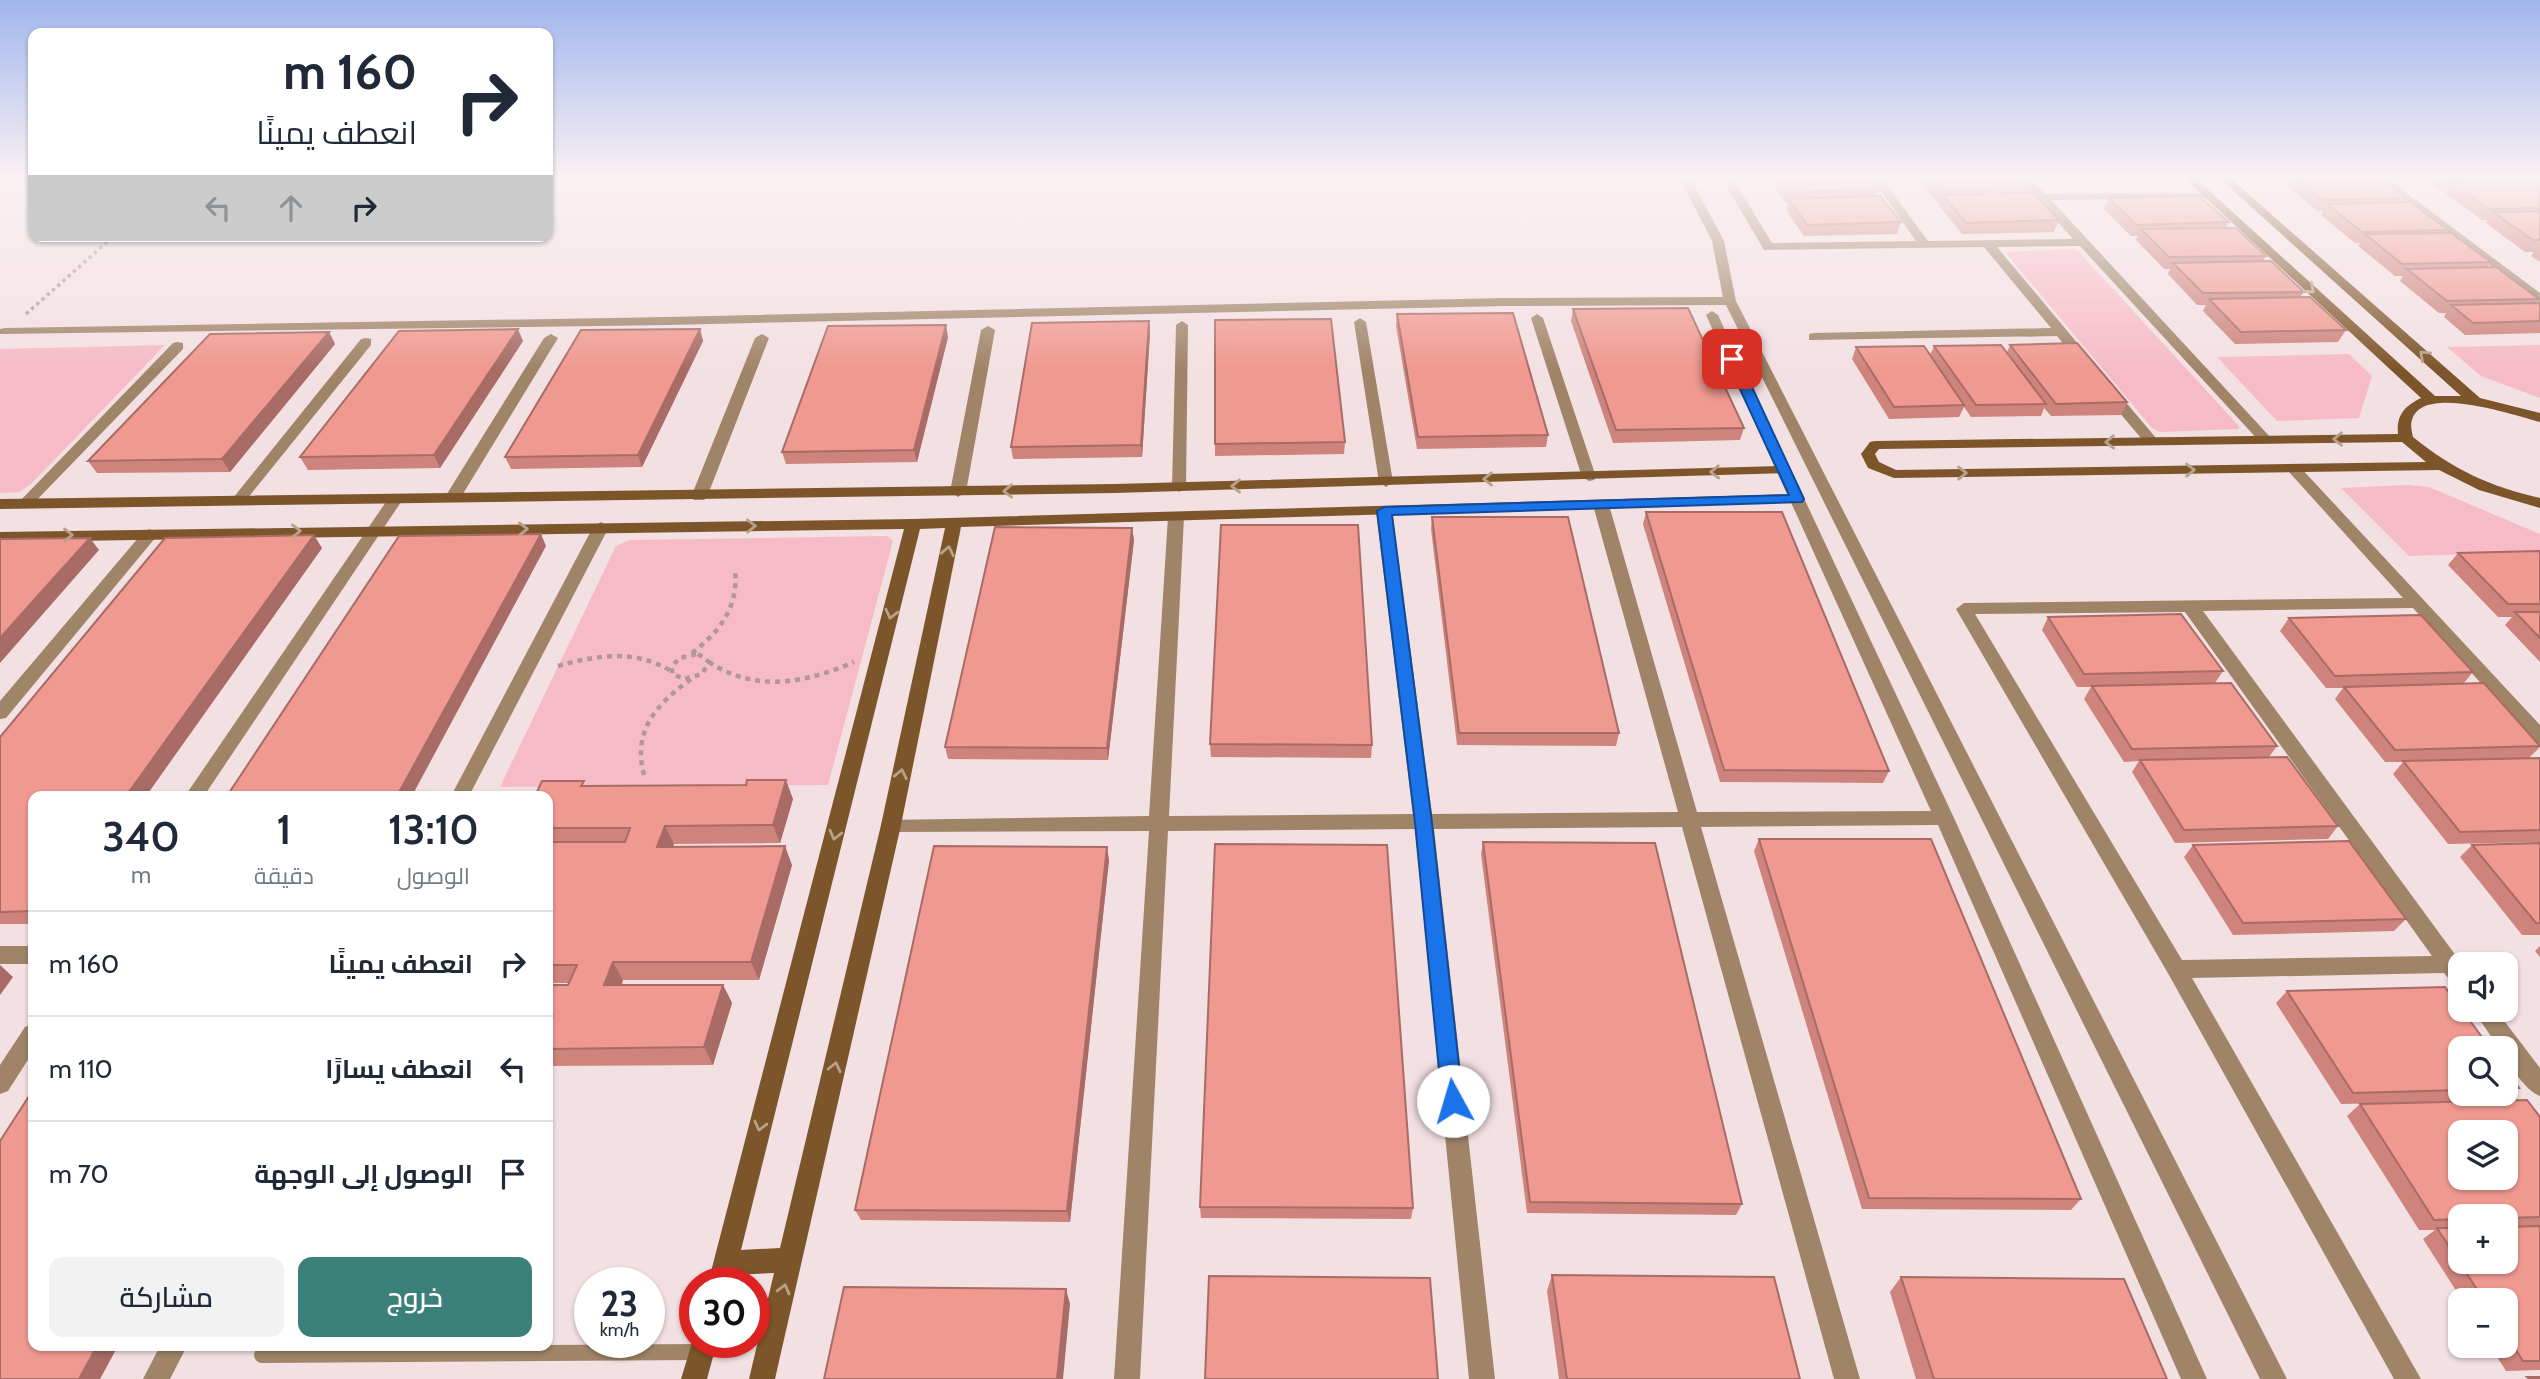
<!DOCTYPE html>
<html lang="ar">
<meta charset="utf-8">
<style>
body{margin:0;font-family:Cabin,Cairo,sans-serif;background:#f2f2f3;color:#1f2937;direction:rtl;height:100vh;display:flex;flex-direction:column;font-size:26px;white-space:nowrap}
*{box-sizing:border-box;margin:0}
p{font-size:23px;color:#747a83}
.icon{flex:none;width:38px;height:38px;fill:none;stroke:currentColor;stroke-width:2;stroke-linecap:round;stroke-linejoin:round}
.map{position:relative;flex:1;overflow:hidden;direction:ltr}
.sheet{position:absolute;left:28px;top:791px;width:525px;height:560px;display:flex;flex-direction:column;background:#fff;border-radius:14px;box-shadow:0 2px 5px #0004;direction:rtl}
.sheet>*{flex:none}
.banner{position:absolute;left:28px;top:28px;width:525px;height:214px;border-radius:14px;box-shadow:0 2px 5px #0004;direction:rtl;background:#fff;color:#1f2937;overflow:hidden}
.buttons{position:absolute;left:2448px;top:952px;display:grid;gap:14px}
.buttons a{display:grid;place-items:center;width:70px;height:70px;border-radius:14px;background:#fff;box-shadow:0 2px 5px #0004;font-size:35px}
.speed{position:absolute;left:574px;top:1267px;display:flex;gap:14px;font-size:35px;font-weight:700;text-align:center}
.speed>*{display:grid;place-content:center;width:91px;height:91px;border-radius:50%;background:#fff;box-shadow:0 2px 5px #0004;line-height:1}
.speed small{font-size:18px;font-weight:400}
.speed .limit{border:10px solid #d22;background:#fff;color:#111}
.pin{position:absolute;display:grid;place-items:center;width:60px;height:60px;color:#fff;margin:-30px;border-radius:14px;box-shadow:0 4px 10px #0006}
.me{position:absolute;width:77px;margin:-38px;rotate:354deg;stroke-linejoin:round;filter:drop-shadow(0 0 5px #0008)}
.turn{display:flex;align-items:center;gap:24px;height:147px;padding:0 21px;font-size:32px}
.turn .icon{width:91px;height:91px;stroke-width:2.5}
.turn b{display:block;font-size:49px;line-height:60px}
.lanes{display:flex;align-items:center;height:66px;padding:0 21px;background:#0003;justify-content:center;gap:35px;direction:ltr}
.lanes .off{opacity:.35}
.eta{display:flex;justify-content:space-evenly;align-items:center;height:119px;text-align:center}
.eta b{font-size:42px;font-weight:600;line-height:49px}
.button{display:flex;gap:14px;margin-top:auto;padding:14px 21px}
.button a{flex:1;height:80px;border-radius:14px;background:#3b817a;color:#fff;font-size:28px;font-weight:600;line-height:80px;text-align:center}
.button a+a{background:#f2f2f3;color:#1f2937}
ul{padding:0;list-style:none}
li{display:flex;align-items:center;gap:21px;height:105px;padding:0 21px;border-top:2px solid #e0e1e3}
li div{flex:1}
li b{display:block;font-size:26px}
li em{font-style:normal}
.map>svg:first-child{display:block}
</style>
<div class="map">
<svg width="2540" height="1379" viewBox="0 0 2540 1379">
<rect width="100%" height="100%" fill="#f3e0e3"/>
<path fill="#f6bbc6" d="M2073,249L2078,251L2238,425L2239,429L2160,432L2152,428L2005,252Z
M165,345L31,484L19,492L0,493V349Z
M2540,345V398L2481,376L2447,347Z
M2349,354L2372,376L2359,418L2277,421L2217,357Z
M2408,485L2429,487L2540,534V552L2409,556L2341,488Z
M887,536L893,541L828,785L500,787L616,546L630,540Z"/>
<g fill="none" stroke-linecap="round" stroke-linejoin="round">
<path stroke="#af979c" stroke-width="3.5" stroke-dasharray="3.5 3.5" stroke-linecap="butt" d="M26,314L114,236"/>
<path stroke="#af979c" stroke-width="4.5" stroke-dasharray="5 5" stroke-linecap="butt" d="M692,653C720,632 739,606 735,570
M698,654L709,662L702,674L685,679L672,674V667L679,658Z
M709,662C755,693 806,683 854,662
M558,666C597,655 635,649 671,671
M644,775C632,730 657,704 691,679"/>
<path stroke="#a08468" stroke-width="16" d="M262,1355L701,1352"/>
<path fill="#a08468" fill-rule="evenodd" d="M1679,177H1690L1724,241L1736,301L2287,1379H2260L1726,305L1505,306L668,325L0,334V329L5,328L668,317L1505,298L1723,297L1712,241Z
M1721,177H1732L1772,243L1916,241L1871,177H1881L1928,241L2073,239L2018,177H2029L2045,194L2212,193V197L2208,198L2051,200L2272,439L2270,442H2260L2080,246L1997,247L2089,357V363H2079L2057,336L1809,340V334L1814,333L2051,328L1984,247L1764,250Z
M2373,177H2385L2540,293V303Z
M2519,177H2532L2540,182V190Z
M1712,311L1718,315L1954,818L2207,1379H2181L1938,825L1701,827L1860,1379H1834L1682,827L1434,829L1495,1379H1469L1415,829L1168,831L1140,1379H1114L1149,831L891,832L884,830L881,825L884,820L1149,816L1168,517L1176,512L1184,517L1169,816L1413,814L1376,511L1384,506L1392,511L1432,814L1678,812L1593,505L1601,500L1609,505L1697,812L1931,811L1706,315Z
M1537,314L1543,318L1596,477L1594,480L1589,481L1582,477L1531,318Z
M1360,318L1366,322L1393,482L1386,487L1379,482L1354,322Z
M1182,321L1188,325L1186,487L1179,492L1172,487L1176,325Z
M988,326L995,330L966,492L958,497L950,492L981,330Z
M551,334L558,338L461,497L458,500H448L445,497L544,338Z
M762,334L769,338L707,497L704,500H694L691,497L755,338Z
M366,338L371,339V345L243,504H233L230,501L233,498L361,339Z
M178,342L183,343V349L30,507H20L17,504L20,501L173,343Z
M2108,386L2113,387L2156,438L2158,441L2156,444H2146L2103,393V387Z
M2294,465L2299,466L2540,725V744L2534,742L2413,608L2203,611L2462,964L2460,987L2453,984L2444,973L2192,978L2421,1379H2394L2169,975L1956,609L1964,603L2403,598L2289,472L2287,469ZM2185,612L2432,956L2182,960L1975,614Z
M395,494L403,499L204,796H185L390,496Z
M601,522L609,527L469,796H451L593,527Z
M150,529L158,534L156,537L6,718L0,719V701L144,531Z
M0,946H33V964H0Z
M2473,1010H2496L2540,1068V1096C2526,1091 2506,1064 2506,1048H2499Z
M33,1024V1052L8,1091L0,1094V1065L25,1027Z
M160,1346H187L170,1379H143Z"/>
<path fill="#7d552a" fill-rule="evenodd" d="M2183,177H2194L2435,396H2461L2218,177H2229L2480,398L2540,413V422C2516,416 2422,383 2412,420C2410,425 2412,432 2413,437C2452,469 2491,487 2540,498V508L2479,490L2439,470L1894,478L1868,468L1861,454L1870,442L1875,441L2398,434C2396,415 2405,406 2421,398ZM2402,442L2426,462L1896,470L1879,462L1875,454L1879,449Z
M1783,466L1790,470L1788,473L1115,493L0,509V499L1115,484Z
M1797,494L1805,499L1802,502L961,527L901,825L775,1379H749L774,1273L734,1275L732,1283H708L904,529L0,542V532L913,519ZM945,528L881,825L780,1248L741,1250L920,529Z
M695,1333V1342H717L707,1379H681Z"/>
</g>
<path fill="#ce847c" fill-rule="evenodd" d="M1769,177H1868L1879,190L1877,196L1901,222L1897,234L1804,236L1786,210L1788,203H1786L1769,179Z
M1916,177H2019L2031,188L2029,193L2059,220L2054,232L1962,234L1939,206L1940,202H1937Z
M2074,177H2170L2168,181L2081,183Z
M2275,177H2377L2406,198L2403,202L2448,230L2446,233L2491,262L2488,267L2539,299L2536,303H2540V333L2465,335L2444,317L2446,313H2439L2400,281L2403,276H2395L2358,246L2360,243H2355L2321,215L2323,211H2317L2285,184L2286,181L2282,182Z
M2422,177H2527L2529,178L2527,181L2540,186V262L2531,256L2534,252H2525L2486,223L2487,220H2482L2445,193L2446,190L2441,191Z
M2109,198L2229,222L2226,228L2266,256L2263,261L2304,292L2300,297L2346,330L2338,342L2235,344L2203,311L2206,305H2197L2168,274L2170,269H2164L2136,240L2138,236H2131L2104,209Z
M1573,309L1744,428L1740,440L1613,443L1571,321Z
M1397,314L1548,435L1546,447L1417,449L1396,326Z
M1149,321L1150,333L1142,457L1013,459L1011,447Z
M700,329L703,341L642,467L511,469L505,457Z
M329,332L335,344L230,472L97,473L88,461Z
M948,337L917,462L786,464L782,452Z
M523,341L440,468L308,470L300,457Z
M2010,345L2127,402L2121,415L2051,416L2044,408L2041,416L1971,417L1964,407L1959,417L1889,419L1852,359L1856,347L1930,355L1934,346L2007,352Z
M1345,442L1344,454L1215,456V444Z
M1646,512L1889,771L1883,783L1720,782L1643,524Z
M1432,517L1619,733L1616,746L1457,745L1431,529Z
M1132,528L1134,540L1108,760L948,759L945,747Z
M322,548L146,796H33V924H0V737Z
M2540,551V662L2505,625L2512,617H2498L2448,565L2458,553Z
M2048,617L2223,671L2215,683L2277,746L2269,757L2338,826L2328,839L2175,843L2132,772L2139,761L2124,762L2084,699L2091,687H2077L2042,630Z
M2289,618L2473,672L2463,684L2540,745V747L2529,758H2540V842L2448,844L2393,774L2403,762H2385L2335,699L2343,688H2326L2280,631Z
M1210,744L1372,745L1371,758L1211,757Z
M586,786L793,799L780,843L674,844L673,847L792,865L759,980H623L622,985H723L732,1003L713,1065L548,1066V985H568L569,983H548V796Z
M1759,839L2081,1199L2071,1210L1862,1209L1754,851Z
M1483,842L1742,1204L1736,1215L1527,1213L1481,854Z
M2540,843V935H2522L2460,857L2472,845Z
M2193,845L2406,919L2394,931L2233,935L2184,857Z
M1109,860L1070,1222L861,1220L855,1210Z
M2540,946V957L2535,951Z
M2287,991L2460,1048V1094H2506V1070L2519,1088L2505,1100L2341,1104L2276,1003Z
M2360,1104L2540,1117V1370L2506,1371L2490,1346H2506V1300H2462L2423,1239L2435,1230H2419L2347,1116ZM2460,1216H2506V1262H2460Z
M1200,1207L1413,1208L1411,1219L1201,1218Z
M1552,1275L1800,1379H1559L1547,1291Z
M1901,1277L2167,1379H1916L1890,1292Z"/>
<path fill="#a86b65" d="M1149,321L1150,333L1142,457L1141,445Z
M946,325L948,337L917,462L914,450Z
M518,329L523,341L440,468L434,455Z
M700,329L703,341L642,467L638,455Z
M329,332L335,344L230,472L222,459Z
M1132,528L1134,540L1108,760L1107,748Z
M541,534L546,546L412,796H397Z
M314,535L322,548L146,796H126Z
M90,538L99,550L0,663V638Z
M786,780L793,799L780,843L773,825Z
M665,826L674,844L666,866L657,847Z
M785,846L792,865L759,980L751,962Z
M1107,847L1109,860L1070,1222L1067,1211Z
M613,962L623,980L615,1003L604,985Z
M0,965L13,977L0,995Z
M723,985L732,1003L713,1065L704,1047Z
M1066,1289L1070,1304L1063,1379H1057Z
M97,1346H118L100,1379H79Z"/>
<path fill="#f09990" stroke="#a86b65" stroke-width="2" fill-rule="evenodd" d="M1778,177H1868L1879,190L1789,192Z
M1929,177H2019L2031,188L1941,191Z
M2295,177H2377L2406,198L2323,200Z
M2444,177H2527L2529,178L2448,180Z
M2532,181L2540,186V208L2489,209L2451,182Z
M2033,193L2059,220L1966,223L1943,195Z
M1880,196L1901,222L1807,225L1789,199Z
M2199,196L2229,222L2136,225L2109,198Z
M2410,202L2448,230L2362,232L2327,204Z
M2540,211V240H2533L2493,212Z
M2236,228L2266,256L2169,257L2141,229Z
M2451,233L2491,262L2402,264L2365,234Z
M2271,261L2304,292L2203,293L2173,263Z
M2496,267L2539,299L2447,301L2407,269Z
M2310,297L2346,330L2241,332L2209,299Z
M2540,303V321L2473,323L2451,305Z
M1688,308L1744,428L1616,430L1573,309Z
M1513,313L1548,435L1418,437L1397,314Z
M1331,319L1345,442L1215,444V320Z
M1149,321L1141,445L1011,447L1032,323Z
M946,325L914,450L782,452L828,326Z
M518,329L434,455L300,457L399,331Z
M700,329L638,455L505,457L581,330Z
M329,332L222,459L88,461L210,334Z
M2077,343L2127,402L2056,404L2010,345Z
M2001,345L2046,404L1976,405L1934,346Z
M1924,346L1964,405L1894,407L1856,347Z
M1646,512H1782L1889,771L1724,770Z
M1432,517H1568L1619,733H1459Z
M1221,525H1358L1372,745L1210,744Z
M995,527L1132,528L1107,748L945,747Z
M541,534L397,796H227L399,536Z
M314,535L126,796H33V911L0,912V737L165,538Z
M90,538L61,570L0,638V539Z
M2540,551V604H2508L2458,553Z
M2515,612H2540V638Z
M2181,614L2223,671L2084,674L2048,617Z
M2421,615L2473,672L2335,676L2289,618Z
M2231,683L2277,746L2132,749L2092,686Z
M2484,683L2540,746L2395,750L2344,687Z
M2287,757L2338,826L2184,830L2140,760Z
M2540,758V830L2460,832L2403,761Z
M747,780H786L773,825L665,826L657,847L785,846L751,962H613L604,985H723L704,1047L548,1049V985H568L577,965H548V842H625L630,828H548V796H535L542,781H584L581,786L746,785Z
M1759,839H1931L2081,1199L1869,1198Z
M2349,841L2406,919L2243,923L2193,845Z
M1483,842L1655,843L1742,1204L1530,1202Z
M2540,843V923H2536L2472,845Z
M1215,844L1387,845L1413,1208L1200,1207Z
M934,846L1107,847L1067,1211L855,1210Z
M2445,987L2460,1008V1010H2462L2490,1048H2460V1090L2353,1093L2287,991Z
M2506,1070L2519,1088H2506Z
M33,1090V1346H97L79,1379H0V1141Z
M2527,1100L2540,1117V1217L2506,1218V1216H2460V1219L2434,1220L2360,1104ZM2460,1132H2506V1178H2460Z
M2540,1226V1361H2523L2506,1335V1300H2484L2437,1228H2460V1262H2506V1227Z
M1552,1275L1774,1277L1800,1379H1567Z
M1209,1276L1430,1278L1438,1379H1205Z
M1901,1277L2124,1279L2167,1379H1934Z
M844,1287L1066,1289L1057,1379H824Z
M2527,1377H2540V1379H2529Z"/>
<defs><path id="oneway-chevron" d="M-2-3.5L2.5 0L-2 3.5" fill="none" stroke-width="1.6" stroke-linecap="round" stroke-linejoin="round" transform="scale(1.75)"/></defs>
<g stroke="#b8a28a">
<use href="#oneway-chevron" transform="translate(2310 289) rotate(43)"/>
<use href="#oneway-chevron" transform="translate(2424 355) rotate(-138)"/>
<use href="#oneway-chevron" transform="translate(2338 439) rotate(179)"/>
<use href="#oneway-chevron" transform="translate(2110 442) rotate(179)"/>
<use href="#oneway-chevron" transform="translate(2190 470) rotate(-1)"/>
<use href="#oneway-chevron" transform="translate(1715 472) rotate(178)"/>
<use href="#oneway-chevron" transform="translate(1962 473) rotate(-1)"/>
<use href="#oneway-chevron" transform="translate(1488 479) rotate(179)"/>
<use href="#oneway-chevron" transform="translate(1236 486) rotate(179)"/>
<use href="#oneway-chevron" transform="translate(1008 491) rotate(179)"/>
<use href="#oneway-chevron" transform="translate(751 526) rotate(-1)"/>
<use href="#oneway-chevron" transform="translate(523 529) rotate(-1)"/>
<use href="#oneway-chevron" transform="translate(296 531) rotate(-1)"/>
<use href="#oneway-chevron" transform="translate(68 535) rotate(-1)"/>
<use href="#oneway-chevron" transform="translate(948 551) rotate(-78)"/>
<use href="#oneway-chevron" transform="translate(891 614) rotate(104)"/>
<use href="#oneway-chevron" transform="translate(901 774) rotate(-78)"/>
<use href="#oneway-chevron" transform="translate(835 835) rotate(104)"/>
<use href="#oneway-chevron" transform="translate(835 1067) rotate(-77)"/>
<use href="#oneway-chevron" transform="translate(760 1126) rotate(104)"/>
<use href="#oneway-chevron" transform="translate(784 1289) rotate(-76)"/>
</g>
<linearGradient id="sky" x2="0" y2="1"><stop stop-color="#a1b6ee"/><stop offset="0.48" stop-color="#faf1f2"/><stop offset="1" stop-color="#faf1f2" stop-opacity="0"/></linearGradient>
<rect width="2540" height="370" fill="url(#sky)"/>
<path fill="#1a73e8" stroke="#114b97" stroke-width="2" d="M1732,356L1739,359L1804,499L1802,502L1392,515L1432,823L1463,1101L1460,1107L1453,1110L1445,1107L1442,1101L1415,823L1377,511L1384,507L1789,495L1726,359Z"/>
</svg>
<div class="buttons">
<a><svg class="icon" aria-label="sound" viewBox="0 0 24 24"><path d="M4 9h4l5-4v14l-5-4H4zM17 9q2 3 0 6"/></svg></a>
<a><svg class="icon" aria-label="search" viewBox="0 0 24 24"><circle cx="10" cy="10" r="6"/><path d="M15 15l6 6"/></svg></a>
<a><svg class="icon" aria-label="layers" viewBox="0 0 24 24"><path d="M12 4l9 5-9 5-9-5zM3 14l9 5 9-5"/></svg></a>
<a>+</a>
<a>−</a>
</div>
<div class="speed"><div>23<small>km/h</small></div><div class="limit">30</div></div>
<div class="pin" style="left:1732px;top:359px;background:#d93025"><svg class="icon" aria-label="arrive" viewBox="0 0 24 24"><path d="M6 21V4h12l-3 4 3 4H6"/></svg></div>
<svg class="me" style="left:1453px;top:1101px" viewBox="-20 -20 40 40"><circle r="19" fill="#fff"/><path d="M0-13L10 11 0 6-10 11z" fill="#1a73e8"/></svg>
<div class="banner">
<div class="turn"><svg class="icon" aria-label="right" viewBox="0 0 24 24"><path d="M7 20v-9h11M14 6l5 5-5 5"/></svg><div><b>160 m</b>انعطف يمينًا</div></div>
<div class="lanes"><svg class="icon off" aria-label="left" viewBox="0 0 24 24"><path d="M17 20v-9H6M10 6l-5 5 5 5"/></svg><svg class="icon off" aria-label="ahead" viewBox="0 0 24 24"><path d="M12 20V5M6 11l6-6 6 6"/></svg><svg class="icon" aria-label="right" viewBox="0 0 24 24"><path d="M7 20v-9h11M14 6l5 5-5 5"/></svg></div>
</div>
<section class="sheet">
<div class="eta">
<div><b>13:10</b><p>الوصول</p></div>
<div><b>1</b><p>دقيقة</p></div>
<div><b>340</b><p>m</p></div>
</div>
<ul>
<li><svg class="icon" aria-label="right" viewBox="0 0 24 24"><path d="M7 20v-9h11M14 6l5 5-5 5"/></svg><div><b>انعطف يمينًا</b></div><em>160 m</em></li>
<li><svg class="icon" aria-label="left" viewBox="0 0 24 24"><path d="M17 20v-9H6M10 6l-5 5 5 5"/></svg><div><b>انعطف يسارًا</b></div><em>110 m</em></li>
<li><svg class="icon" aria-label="arrive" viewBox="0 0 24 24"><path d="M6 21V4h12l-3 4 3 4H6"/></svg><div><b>الوصول إلى الوجهة</b></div><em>70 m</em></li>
</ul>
<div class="button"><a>خروج</a><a>مشاركة</a></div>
</section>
</div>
